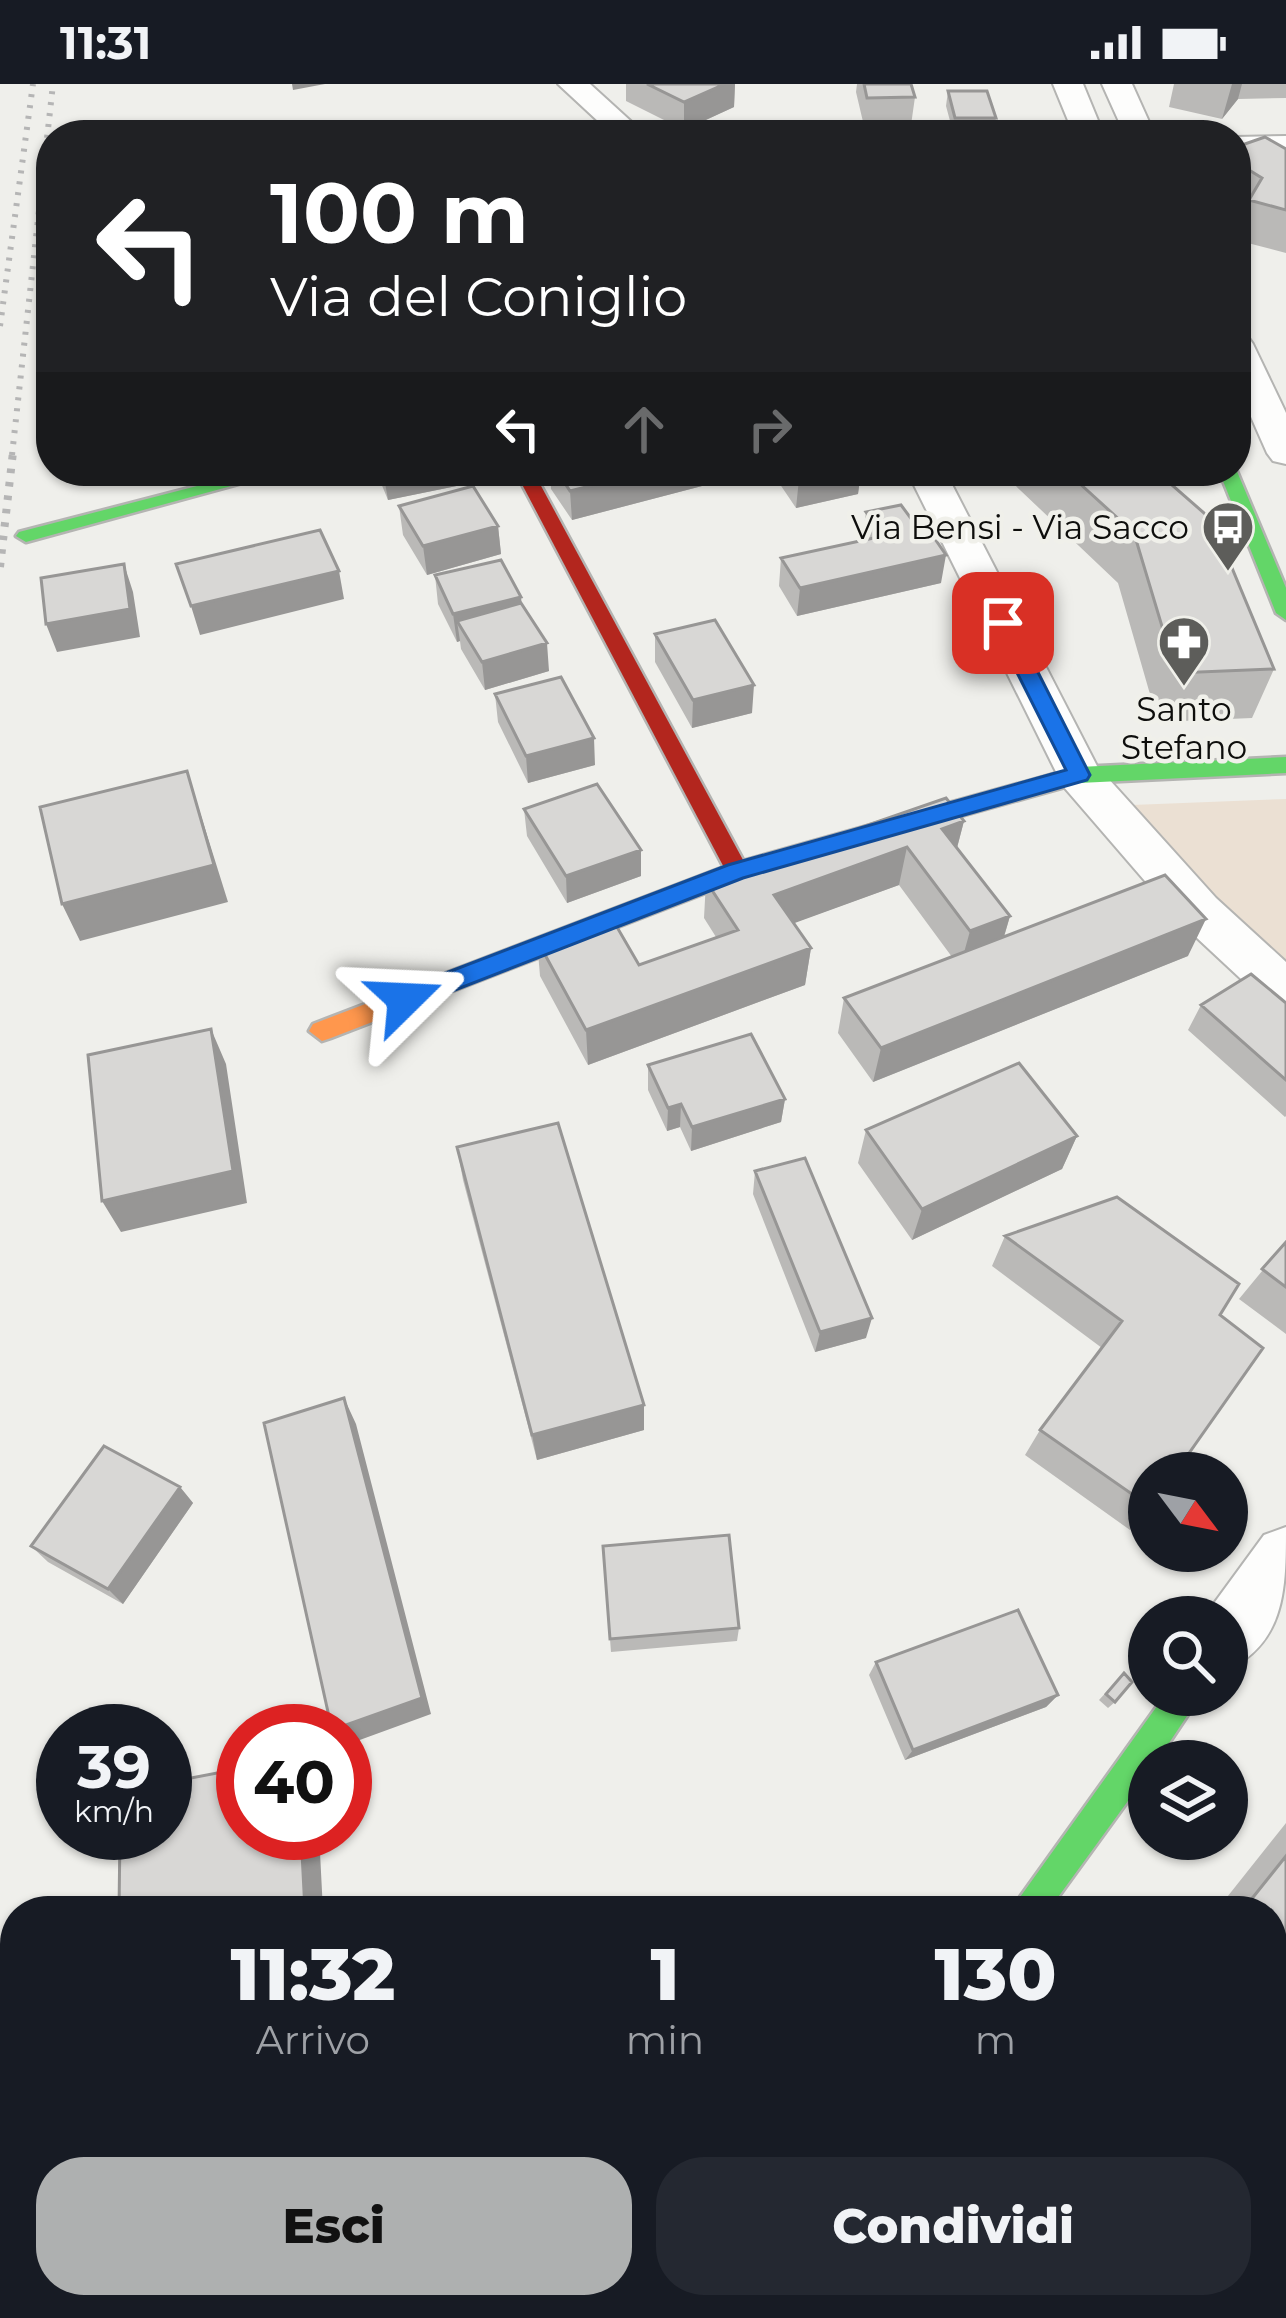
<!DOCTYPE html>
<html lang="it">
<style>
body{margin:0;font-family:Montserrat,sans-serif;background:#242831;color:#f1f3f6;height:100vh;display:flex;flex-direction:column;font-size:45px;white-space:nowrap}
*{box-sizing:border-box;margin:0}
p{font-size:39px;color:#9ea1a6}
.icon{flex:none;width:66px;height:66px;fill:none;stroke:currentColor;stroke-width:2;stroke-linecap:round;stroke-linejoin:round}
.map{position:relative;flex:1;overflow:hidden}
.details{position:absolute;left:0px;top:1812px;width:1287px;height:423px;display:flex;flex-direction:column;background:#171b24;border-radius:48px 48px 0 0;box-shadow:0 3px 9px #0004}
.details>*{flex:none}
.banner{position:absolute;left:36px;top:36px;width:1215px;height:366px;border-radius:48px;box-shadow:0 3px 9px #0004;background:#202124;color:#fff;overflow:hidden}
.needle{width:78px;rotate:122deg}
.fabs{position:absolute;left:1128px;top:1368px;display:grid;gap:24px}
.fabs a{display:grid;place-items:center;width:120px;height:120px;border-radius:50%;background:#171b24;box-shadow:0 3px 9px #0004;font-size:60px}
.speed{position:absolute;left:36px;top:1620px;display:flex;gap:24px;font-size:60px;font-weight:700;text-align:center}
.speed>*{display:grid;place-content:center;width:156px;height:156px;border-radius:50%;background:#171b24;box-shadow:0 3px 9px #0004;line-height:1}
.speed small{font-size:30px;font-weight:400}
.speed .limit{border:18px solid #d22;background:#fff;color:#111}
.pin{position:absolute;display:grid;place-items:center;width:102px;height:102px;color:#fff;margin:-51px;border-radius:24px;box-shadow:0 6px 18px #0006}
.me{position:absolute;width:132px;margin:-66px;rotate:69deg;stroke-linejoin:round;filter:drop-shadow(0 0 9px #0008)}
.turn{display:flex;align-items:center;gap:42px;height:252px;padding:0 36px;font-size:54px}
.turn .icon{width:156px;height:156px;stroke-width:2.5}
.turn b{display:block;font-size:84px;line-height:102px}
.lanes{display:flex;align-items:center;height:114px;padding:0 36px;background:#0003;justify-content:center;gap:60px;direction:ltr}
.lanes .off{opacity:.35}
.eta{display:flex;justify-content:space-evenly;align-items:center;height:204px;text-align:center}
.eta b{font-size:72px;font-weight:800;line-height:84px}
.cta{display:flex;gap:24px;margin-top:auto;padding:24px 36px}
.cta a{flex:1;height:138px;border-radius:48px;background:#aeb0b0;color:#111;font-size:48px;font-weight:800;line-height:138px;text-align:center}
.cta a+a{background:#242831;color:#f1f3f6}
.status{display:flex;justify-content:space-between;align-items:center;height:84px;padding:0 60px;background:#171b24;direction:ltr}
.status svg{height:33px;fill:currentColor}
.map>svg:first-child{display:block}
</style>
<div class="status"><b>11:31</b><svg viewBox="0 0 49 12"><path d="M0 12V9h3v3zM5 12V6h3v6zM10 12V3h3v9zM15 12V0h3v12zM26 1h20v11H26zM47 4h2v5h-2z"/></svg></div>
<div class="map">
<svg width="1286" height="2234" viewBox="0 0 1286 2234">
<rect width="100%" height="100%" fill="#efefeb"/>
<path fill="#ebe0d3" d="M1286,715V889L1221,826L1132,721Z"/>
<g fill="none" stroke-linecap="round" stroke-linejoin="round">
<g stroke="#b4b4b2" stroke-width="4">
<path id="street" d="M558,0H590L646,51H613Z
M1053,0H1083L1104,51H1074Z
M1102,0H1132L1155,51H1125Z
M1286,52V70L1236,71V53Z
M1236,250L1248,253L1253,260L1286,329V380L1273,377L1267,369L1236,299Z
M907,387H945L1097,682L1216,814L1286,878V926L1269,921L1182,840L1063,702Z
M1286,1443C1286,1503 1286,1558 1227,1586V1533H1204L1264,1451Z
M854,2220H932L936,2234H858Z"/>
</g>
<g stroke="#b4b4b2" stroke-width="5">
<path id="fast" d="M1236,385L1286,504V536L1276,529L1219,387Z
M255,387H286L26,458L16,452L19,448Z
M1286,673V689L1079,699L889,752L878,744L881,738L1079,683Z
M1165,1611H1201L1157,1677H1149V1688L1048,1827H1010Z"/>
</g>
<g stroke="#b4b4b2" stroke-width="5">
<path id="slow" d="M889,736L897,738V750L744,794L331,954L322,957L309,947L313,940L729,781Z"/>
</g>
<g stroke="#b4b4b2" stroke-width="5">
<path id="jam" d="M515,387H533L749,787L745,793H729Z"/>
</g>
<use href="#street" fill="#fdfdfc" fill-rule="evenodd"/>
<use href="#fast" fill="#63d668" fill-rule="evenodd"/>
<use href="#slow" fill="#ff974d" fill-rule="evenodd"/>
<use href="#jam" fill="#b3261e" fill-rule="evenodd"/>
<path stroke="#b5b5b5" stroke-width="6" stroke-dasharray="3 8" stroke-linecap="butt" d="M0,242L33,0
M12,371L53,0"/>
<path stroke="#b5b5b5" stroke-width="8" stroke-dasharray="4.5 9" stroke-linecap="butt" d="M0,483L13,368"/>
</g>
<path fill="#bab9b7" d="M626,0H735L734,23L684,46L626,17Z
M857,0H911L915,13L911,41L864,42L856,8Z
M1174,0H1286V14L1238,15L1222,35L1169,23Z
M948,7L996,34L993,48H953L946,22Z
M1236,63L1286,65V169L1236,156L1244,131L1236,125Z
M376,387H480L481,397L388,416Z
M550,387H702V402L572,436L551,405Z
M771,387H861L858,410L796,424Z
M1000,387H1156L1274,585L1252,634L1158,638L1118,499Z
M399,422L498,442L501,470L427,491L403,451Z
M866,428L941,499L797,532L779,502L781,474L862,456Z
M435,491L522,520L549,587L485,606L461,565L460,557L457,558L438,520Z
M655,550L752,629L692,644L655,578Z
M495,610L595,681L528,699L498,638Z
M524,725L641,766V792L567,819L527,752Z
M964,737L957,764L1010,832L1004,853L1188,872L873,998L838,949L844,914L952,873L899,801L793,839L811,864L805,901L588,981L540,892L537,856L639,881L716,853L704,834L706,797Z
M1286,919V1032L1285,1033L1188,946L1201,921Z
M648,981L785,1015L781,1038L691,1067L680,1043L667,1047L648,1006Z
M866,1046L1077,1052L1062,1085L912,1156L858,1079Z
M457,1063L644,1346L537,1376L463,1096Z
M755,1087L866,1254L815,1268L753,1110Z
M1005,1152L1220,1231L1149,1389V1425L1130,1446L1025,1371L1040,1346L1102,1264L992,1182Z
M1286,1158V1250L1239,1215Z
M180,1403L193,1419L123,1520L48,1478L31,1462Z
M603,1462L739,1544L737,1557L611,1568Z
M876,1578L1058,1611L1046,1623L905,1676L869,1591Z
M1124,1589L1115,1618L1108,1624L1099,1616Z
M1286,1739V1962L1272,1948V1827H1216Z"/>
<path fill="#979695" d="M292,0H325L293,6Z
M725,0H735L734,23L684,46V18Z
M1232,0H1242L1238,15L1222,35Z
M383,387H480L481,397L388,416Z
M650,387H702V402L572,436L570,407Z
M837,387H861L858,410L796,424L799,395Z
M498,442L501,470L427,491L423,462Z
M946,471L941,499L797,532L800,504Z
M124,480L133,508L140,553L57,568L46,540Z
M339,487L344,515L200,551L191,522Z
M521,513L524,541L457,537L460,557L457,558L453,530Z
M547,559L549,587L485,606L482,578Z
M754,601L752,629L692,644L693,616Z
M594,654L595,681L528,699L526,672Z
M187,687L228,818L80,857L62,820Z
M964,737L954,775L942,745Z
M907,763L899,801L770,848L774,811Z
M641,766V792L567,819L566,792Z
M1010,832L999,869L960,883L970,847Z
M1206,835L1188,872L873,998L881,964Z
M811,864L805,901L588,981L586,946Z
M211,945L226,980L247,1119L121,1148L102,1117Z
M785,1015L781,1038L691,1067L692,1043Z
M681,1020L680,1043L667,1047L668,1024Z
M1077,1052L1062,1085L912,1156L922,1125Z
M872,1234L866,1254L815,1268L820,1248Z
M344,1314L356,1340L431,1630L346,1661L345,1647L332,1646Z
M644,1321V1346L537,1376L532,1351Z
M180,1403L193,1419L123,1520L108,1505Z
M1058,1611L1046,1623L905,1676L913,1666Z
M301,1749H319L323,1827H305Z"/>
<path fill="#d8d7d5" stroke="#979695" stroke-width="3" d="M647,0H725L684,18Z
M864,0H911L915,13L867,14Z
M948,7H987L996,34H955Z
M767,43L781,51H745Z
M1265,53L1286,65V126L1249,116L1262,94L1236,78V63Z
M557,387H650L570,407Z
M793,387H837L799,395Z
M1066,387H1156L1212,436L1274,585L1176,589L1134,449Z
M473,402L498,442L423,462L399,422Z
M901,421L918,444L926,442L946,471L800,504L781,474L883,452L866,428Z
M320,446L339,487L191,522L176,480Z
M501,476L521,513L453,530L435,491Z
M124,480L130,525L46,540L41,494Z
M521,519L547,559L482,578L457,537Z
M715,536L754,601L693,616L655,550Z
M561,593L594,654L526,672L495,610Z
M187,687L214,781L62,820L40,723Z
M597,700L641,766L566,792L524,725Z
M946,714L964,737L942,745L1010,832L970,847L907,763L774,811L811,864L586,946L537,856L610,831L639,881L738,846L706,797Z
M1165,791L1206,835L881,964L844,914Z
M1251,890L1286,919V996L1201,921Z
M211,945L233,1087L102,1117L88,971Z
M751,950L785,1015L692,1043L681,1020L668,1024L648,981Z
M1019,979L1077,1052L922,1125L866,1046Z
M558,1039L644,1321L532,1351L457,1063Z
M805,1074L872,1234L820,1248L755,1087Z
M1117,1113L1239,1200L1220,1231L1263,1264L1175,1389H1149V1422L1040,1346L1122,1237L1005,1152Z
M1286,1158V1203L1262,1185Z
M344,1314L422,1614L332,1646L264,1339Z
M104,1362L180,1403L108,1505L31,1462Z
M729,1451L739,1544L610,1555L603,1462Z
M1018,1526L1058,1611L913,1666L876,1578Z
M1124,1589L1132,1598L1115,1618L1106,1610Z
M243,1684V1749H301L305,1827H119L120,1749H165V1699Z
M1286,1772V1920L1272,1906V1827H1242Z
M284,2220H624L611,2234H270Z"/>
<path fill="#1a73e8" stroke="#114b97" stroke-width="3" d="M1003,532L1013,539L1090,691L1087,696L743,794L414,922H396L392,915L396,908L728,781L1066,686L992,539Z"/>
<defs>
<g id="bus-pin" transform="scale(2.7)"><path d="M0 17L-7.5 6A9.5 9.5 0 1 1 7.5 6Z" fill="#5d5d5a" stroke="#f0f0ea"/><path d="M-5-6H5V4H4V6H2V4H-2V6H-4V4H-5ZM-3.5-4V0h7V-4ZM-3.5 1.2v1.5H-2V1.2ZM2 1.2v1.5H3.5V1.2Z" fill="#fff"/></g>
<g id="pharmacy-pin" transform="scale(2.7)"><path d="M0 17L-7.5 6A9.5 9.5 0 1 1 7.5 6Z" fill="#5d5d5a" stroke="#f0f0ea"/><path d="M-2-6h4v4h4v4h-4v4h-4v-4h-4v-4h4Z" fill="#fff"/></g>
</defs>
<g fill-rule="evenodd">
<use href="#bus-pin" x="1228" y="443"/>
<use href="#pharmacy-pin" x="1184" y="558"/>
</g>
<g text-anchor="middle" stroke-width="9" stroke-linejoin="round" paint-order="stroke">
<g font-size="33" fill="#0e0e0c" stroke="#f0f0ea" text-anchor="end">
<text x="1189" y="455">Via Bensi - Via Sacco</text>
<text x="1184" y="637" text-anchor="middle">Santo<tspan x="1184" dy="38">Stefano</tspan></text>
</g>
</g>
</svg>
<div class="fabs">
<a><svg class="needle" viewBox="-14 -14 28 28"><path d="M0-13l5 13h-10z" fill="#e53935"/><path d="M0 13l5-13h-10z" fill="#9ea1a6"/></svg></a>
<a><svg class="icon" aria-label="search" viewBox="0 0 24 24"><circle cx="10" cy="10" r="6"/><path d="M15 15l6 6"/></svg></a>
<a><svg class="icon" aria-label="layers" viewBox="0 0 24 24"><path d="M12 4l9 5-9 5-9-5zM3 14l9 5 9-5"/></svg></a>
</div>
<div class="speed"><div>39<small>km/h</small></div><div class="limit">40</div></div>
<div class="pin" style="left:1003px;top:539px;background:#d93025"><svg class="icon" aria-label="arrive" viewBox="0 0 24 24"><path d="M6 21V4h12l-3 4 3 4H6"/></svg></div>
<svg class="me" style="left:405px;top:915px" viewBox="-20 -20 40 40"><path d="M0-17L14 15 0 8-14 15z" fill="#1a73e8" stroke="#fff" stroke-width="4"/></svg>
<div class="banner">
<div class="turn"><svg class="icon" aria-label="left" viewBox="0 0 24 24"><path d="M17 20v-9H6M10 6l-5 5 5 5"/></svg><div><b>100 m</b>Via del Coniglio</div></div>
<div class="lanes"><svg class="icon" aria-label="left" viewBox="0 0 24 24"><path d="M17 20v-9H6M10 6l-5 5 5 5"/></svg><svg class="icon off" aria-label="ahead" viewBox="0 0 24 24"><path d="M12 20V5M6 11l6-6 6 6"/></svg><svg class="icon off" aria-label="right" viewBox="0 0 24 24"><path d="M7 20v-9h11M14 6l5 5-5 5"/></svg></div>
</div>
<section class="details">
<div class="eta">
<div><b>11:32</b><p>Arrivo</p></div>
<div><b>1</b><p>min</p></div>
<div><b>130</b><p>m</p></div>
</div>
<div class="cta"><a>Esci</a><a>Condividi</a></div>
</section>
</div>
